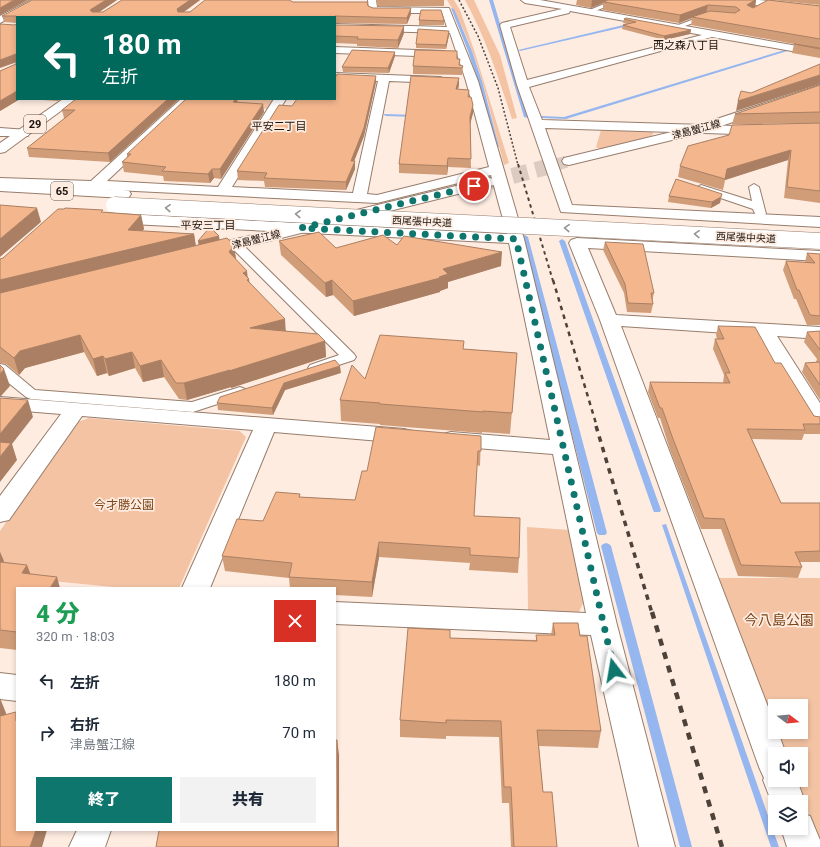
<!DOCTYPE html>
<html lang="ja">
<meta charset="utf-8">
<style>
body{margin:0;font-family:Roboto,"Noto Sans JP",sans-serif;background:#f2f2f3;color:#1f2937;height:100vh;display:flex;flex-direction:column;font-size:15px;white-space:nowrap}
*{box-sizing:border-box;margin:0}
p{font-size:13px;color:#747a83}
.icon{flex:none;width:22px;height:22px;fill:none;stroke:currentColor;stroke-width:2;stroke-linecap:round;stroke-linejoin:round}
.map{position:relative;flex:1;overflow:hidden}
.side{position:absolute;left:16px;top:587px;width:320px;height:244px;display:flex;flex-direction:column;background:#fff;border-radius:0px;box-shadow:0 2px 6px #0003}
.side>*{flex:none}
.banner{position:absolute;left:16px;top:16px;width:320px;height:84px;border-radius:0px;box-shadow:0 2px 6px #0003;background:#00695c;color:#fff;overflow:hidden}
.needle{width:26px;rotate:106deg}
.fabs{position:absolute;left:768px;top:699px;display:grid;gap:8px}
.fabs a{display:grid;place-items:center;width:40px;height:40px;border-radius:0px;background:#fff;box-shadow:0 2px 6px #0003;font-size:20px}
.pin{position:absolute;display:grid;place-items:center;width:34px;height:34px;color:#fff;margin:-17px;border:2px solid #fff;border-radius:50%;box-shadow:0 1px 4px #0007}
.me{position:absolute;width:44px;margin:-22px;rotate:346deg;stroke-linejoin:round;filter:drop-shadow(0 0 3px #0008)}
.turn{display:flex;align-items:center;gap:14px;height:84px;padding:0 20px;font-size:18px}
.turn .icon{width:52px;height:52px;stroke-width:2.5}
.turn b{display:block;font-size:28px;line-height:34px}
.round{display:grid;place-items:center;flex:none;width:42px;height:42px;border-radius:0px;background:#f2f2f3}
.headline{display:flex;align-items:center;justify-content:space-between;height:68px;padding:0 20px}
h1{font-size:24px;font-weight:800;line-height:30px;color:#1e9e55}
.primary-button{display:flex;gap:8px;margin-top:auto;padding:8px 20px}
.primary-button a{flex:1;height:46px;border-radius:0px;background:#0f766e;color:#fff;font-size:16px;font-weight:800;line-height:46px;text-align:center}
.primary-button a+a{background:#f2f2f3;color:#1f2937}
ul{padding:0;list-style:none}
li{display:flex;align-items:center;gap:12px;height:52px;padding:0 20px}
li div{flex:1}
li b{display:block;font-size:15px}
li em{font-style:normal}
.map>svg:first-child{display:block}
</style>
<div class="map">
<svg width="820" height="847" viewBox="0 0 820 847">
<rect width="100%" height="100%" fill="#feece1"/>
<path fill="#f3c3a4" d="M447,0H454L460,10L475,53L509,163L504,165C489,110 479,49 447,0Z
M465,0H474L500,55L517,118L512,119C498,76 486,39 465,0Z
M195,99H275L269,109L188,106Z
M601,130L652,132L654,133L651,136L600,149L596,147Z
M89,418L240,431L246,437L179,588H124L0,576V531L75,423Z
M527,527L570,530L584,601L578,614L528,612Z
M718,578H820V844L796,780H801V754H786L777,732H801V706H775V726Z"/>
<path fill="#96b6ef" d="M666,524L779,847H771L662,525Z"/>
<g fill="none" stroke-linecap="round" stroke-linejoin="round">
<path fill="#96b6ef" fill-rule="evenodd" d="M489,0H493L528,118L524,117Z
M451,8L454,9L472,51L482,81L499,147L495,146L478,81L468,51Z
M632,23L633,25L520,51L518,50Z
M791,48L794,49L566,119L542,118L540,117L542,116L564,117Z
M384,114L416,115L418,116L416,117L386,116L384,115Z
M525,235L528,237L607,533L605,535H599L597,533L522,237Z
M562,239L565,241L661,510L660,512H654L653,510L559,241Z
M606,543L609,544L611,546L692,847H680L601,546L603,544Z"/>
<path stroke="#dccbc1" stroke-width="12" stroke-dasharray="12 6" stroke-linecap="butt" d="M555,165L569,161"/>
<path stroke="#dccbc1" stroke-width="16" stroke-dasharray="16 8" stroke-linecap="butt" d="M489,182L559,164"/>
<g stroke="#977d6c" stroke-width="2">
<path id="lane" d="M611,1L614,3L613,4L590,13L585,12Z
M712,14L715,16L714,17L708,18L676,29L673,27L705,15Z
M754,184L759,187L766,214L760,217L756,216L753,209L697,190L696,188L701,185L752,201L749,187Z
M235,240L239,241L354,354L356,357L354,360L320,371L315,372L310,371L308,368L310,365L339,355L231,247L229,244L231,241Z
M0,364L5,365L35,390L192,402L240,387L245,389L248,392L245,395L193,412L31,399L26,397L0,376Z"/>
</g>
<g stroke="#977d6c" stroke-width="2">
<path id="street" d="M31,0H42L0,23V16Z
M368,0H376L377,7L449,8L478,81L524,239L617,625L675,847H639L591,635L335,624V602L586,613L553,454L451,446L443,444L440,439L443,434L451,432L550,440L509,243L111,223L106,221L103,218L106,215L111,213L507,234L491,175L377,203L95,189L0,186V178L91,181L181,99H194L107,181L218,187L274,99H286L232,187L353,193L378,81L335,79V73L440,77L446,80L440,83L389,81L367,194L377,195L489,167L466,81L450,33L335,30V24L447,27L442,13H373L369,10Z
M521,0H540L820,50V56L712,37L529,87L542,120L736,126L820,124V132L736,134L545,128L572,205L820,217V227L561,212L517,85L500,25L502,23L562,9L525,3ZM570,11L702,35L527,80L510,27L569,13Z
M734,0H759L820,7V13L738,3Z
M335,47L444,51L449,54L444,57L335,53Z
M0,128L28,130L29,133L28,136H0Z
M577,238L820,251V261L588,248L616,315L820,327V339L777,336L820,403V427L812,425L809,420L757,335L621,326L775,725V732H778L786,754H775V780H797L805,802L801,811V802H775V811L763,780L764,778L759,767L600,320L569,243L571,240Z
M0,397L404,429L412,431L415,436L412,441L404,443L274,432L210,588H182L253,430L82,416L9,520L0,522V496L61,414L0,409Z
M0,673L17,675V701L0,699Z
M801,813L810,816L820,840V847H787L781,828H801Z
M77,830H111L105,847H69Z"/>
</g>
<g stroke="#977d6c" stroke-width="2">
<path id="secondary" d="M820,85V92L701,133L569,165L564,164L562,161L564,158L692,127Z
M489,178L494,179L496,182L494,185L205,257L199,256L197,252L199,248Z"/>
</g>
<g stroke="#977d6c" stroke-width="2">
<path id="primary" d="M63,99H77L5,152L0,153V143Z
M0,183L124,190L129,191L131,194L129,197L124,198L0,191Z"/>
</g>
<use href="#lane" fill="#fff" fill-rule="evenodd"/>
<use href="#street" fill="#fff" fill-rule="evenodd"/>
<use href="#secondary" fill="#fff" fill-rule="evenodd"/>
<use href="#primary" fill="#fff" fill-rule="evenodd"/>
<path stroke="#4d423a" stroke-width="1.5" stroke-dasharray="2 2" stroke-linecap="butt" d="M459,0L478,36L498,88L518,165"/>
<path stroke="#4d423a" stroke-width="2" stroke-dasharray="3.5 3.5" stroke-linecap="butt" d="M518,164L553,281"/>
<path stroke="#4d423a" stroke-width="2.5" stroke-dasharray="4.5 4.5" stroke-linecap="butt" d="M553,280L597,427"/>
<path stroke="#4d423a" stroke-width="3.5" stroke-dasharray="5.5 5.5" stroke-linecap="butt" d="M596,426L652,613"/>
<path stroke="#4d423a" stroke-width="4.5" stroke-dasharray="7 7" stroke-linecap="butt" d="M652,612L722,847"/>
<g stroke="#977d6c" stroke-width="17" stroke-linecap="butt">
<path id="primary-bridge" d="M114,205L820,241"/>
</g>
<use href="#primary-bridge" stroke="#fff" stroke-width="16"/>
</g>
<path fill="#d19d79" d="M117,0L99,12H103L122,0H200L184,12L293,2L368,6L373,8L411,14L407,24L335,23V17H17V99H20L0,111V71L16,64L15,25L17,23L4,22L2,16Z
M376,0H444V6H378Z
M577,0H756L755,7L820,6V58L792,53L794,44L691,25L692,18L679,23L603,10V3L591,8L576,5Z
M772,0H820V5Z
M624,19L691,30L690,34L664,40L622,29L623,25L627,24L623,23Z
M419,20H444V25H419Z
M335,25L404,33L398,48L357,46V44L335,43Z
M449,35L446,49L416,48V44Z
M395,52V56L389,73L343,72L342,67Z
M457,59H460V65L463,66L462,75L413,74V66Z
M459,78V85L458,89L469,97L473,105V113L470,123L471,168L448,167L447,175L399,173V164Z
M376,82L364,136L354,161L355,169L346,190L265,187L264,181L238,180L237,171L292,106L335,99Z
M820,85V123L732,124L735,114Z
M28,99H61L58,101Z
M75,99H179L110,162L29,157L27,148L65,118H64L62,110L75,100Z
M238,102L264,112L221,179L214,178L210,183L164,181L163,176L124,172L122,162L127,158V154Z
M820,123V203L784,198L788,160L725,180L723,190L678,177L680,166Z
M722,194L720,203L711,208L668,202L669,196Z
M104,212L141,215L144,229L142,231L194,234L196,246L219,236V240L234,245L236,260L249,279V282L286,331L325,341L326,357L231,388V387L187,400L179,399L164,377L143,382L135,368L109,376L107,373L97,376L84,352L25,368L19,375L6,364L0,363V259L3,258Z
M279,241L336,248L397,245L501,266L448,282V288L440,291V292L354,316L333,295L326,297L281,255Z
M605,242L654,293L652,302L653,304L651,313L627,312L624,293L603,250Z
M807,253L820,254V325H807L796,299H794L783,270L786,261L805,262Z
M718,326L775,363L814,416L820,417V434H804L802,440L752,439L781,503H820V562H800L802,567L798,578L738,576L721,529H701L670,450L660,418H658L648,392L650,382L723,383L724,375L713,349L715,339H717L716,335Z
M820,331V400L802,372L805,363L817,362H816L817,359L804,342L807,332Z
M464,349L517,353L510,434L482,432V433L380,425V424L341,421L340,400L365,379Z
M341,373L285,390L273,415L218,410L217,403Z
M481,436L480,466L477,465L474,516L519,558L518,573L469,570L470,563L379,557L372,597L335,595V588H290L289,578L225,571L222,556L263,521L300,494V497L355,500L367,471Z
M0,552L3,562L17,588V650L0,648Z
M553,623L580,636L601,731L598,748L539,746L543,792L557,847H511L509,803H502L499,737L446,736V739L400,737V720L450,638L536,640V635H551Z"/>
<path fill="#aa7f63" d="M14,0H28L0,15V8Z
M106,0H117L92,17L90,10Z
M190,0H200L178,16L177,9Z
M592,0H611L604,2L603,3L591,8Z
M755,0H756L755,7L746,13L747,5Z
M708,5L706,13L692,17V18L679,23L680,15Z
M411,8V14L407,24V18Z
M404,26V33L398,48V40Z
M691,30L690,34L664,40V36Z
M449,31V35L446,49V45Z
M395,52V56L389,73L388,68Z
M16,54L17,62L0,68V60Z
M820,75V84L736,111L738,101Z
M376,76V82L364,136L351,169V161Z
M459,78V85L456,97V89Z
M17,91V99H20L0,111V101Z
M168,99H179L110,162L108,153Z
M236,99H237L238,105L233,102Z
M263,104L264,112L221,179L220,169Z
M473,105V113L470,125V117Z
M791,150L788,160L725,180L723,190L727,169Z
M448,158V167L447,175V166Z
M355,161V169L346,190V182Z
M212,169L214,178L210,183L208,174Z
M721,197L720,203L711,208L712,202Z
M37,208L41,222L0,257V239Z
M141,215L144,229L131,244L128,230Z
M194,234L196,248L0,296V280Z
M219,236L220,243L199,248L198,241Z
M234,245L236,260L229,252Z
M502,252L501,266L448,282V288L440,291V292L354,316L353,301L443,269Z
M247,271L248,280L249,279L251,295L243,273Z
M332,280L333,295L326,297L325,283Z
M285,319L286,335L250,328Z
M80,335L84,352L25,368L19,375L14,358L20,351Z
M325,341L326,357L231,388V387L187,400L184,383Z
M132,352L135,368L109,376L105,359Z
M103,356L107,373L97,376L93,359Z
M161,360L164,377L143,382L140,366Z
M340,366L341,373L285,390L273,415L272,408L284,383Z
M4,369L10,386L1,396H0V374Z
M28,400L33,417L12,444L17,460L0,482V434Z
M379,542V557L372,597V582Z
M0,552L4,561L0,567Z
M27,565L34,583L22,573Z
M57,577L60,588H50Z
M335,630L336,644L335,650Z
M0,698L6,713V732L0,717Z
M337,740L339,755V847H338Z
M36,830H47L42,847H30Z"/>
<path fill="#f3b68d" stroke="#aa7f63" d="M0,0H14L0,8Z
M32,0H106L90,10L92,12H103L122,0H190L177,9L178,12H190L205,0H289L293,2H367L368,6L373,8H411L407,18L335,16L333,17H17V91L0,101V71L16,64V54L0,60V24L15,25L17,23L16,16H2Z
M608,0H755L747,5L753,8L768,0L820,6V39L692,17L710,11L735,13L740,10L736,7L708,5L680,15L604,2Z
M421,10H441L444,20V21L419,20Z
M626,18L691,30L664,36L623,25L636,22L624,19Z
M335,25L404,26L398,40L357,39L358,37L335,36Z
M418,29L449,31L446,45L416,44Z
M794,44L820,48V49Z
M352,50L395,52L388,68L342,67Z
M415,50L457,51V59H460L459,65L463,66L462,68L413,66Z
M820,64V75L738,101L741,91L751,93Z
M337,74L376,76L364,128L351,161H355L346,182L264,178L267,173L237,171L279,105L292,106L297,99H335V78Z
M411,76L459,78L456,89L469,90L468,97H471L473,105L470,117L471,159L448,158L447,166L399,164Z
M820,85V112L735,114Z
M76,99H168L108,153L27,148L75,110H62Z
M186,99H236L233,102L263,104L220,169H212L208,174L162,171L166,167L122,162L131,154H127Z
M820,123V191L787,187L791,150L727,169L725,179L680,166L688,146L729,135L732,125Z
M676,179L722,194L721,197L712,202L669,196Z
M0,205L37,208L0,239Z
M65,208L103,210L101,212L141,215L128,230L194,234L0,280V259L3,258L58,209H64Z
M210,227L219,236L198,241Z
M319,232L336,248L383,235L397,245L404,236L502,252L443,269L448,274L439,277L440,278L353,301L332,280L325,283L279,241Z
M227,238L234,245L229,252L247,271L243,273L249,279L247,280L285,319L250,328L318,334L325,341L229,371L230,370L184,383H176L161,360L140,366L132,352L105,359L103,356L93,359L80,335L20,351L14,358L0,347V293Z
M605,242L643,244L654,293H651L653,304L628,303L625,284Z
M807,253L820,254V316L810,315L799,290H797L786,261L815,263Z
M718,326L755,327L775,363H781L814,416L820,417V424H803L805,430L747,429L781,503H820V551L795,552L802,567L741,565L724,519L704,518L673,439L662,408H660L650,382L730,383L725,373H730L715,339H724Z
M820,331V350L807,332Z
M380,335L464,341L463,349L517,353L512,413L483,411V412L380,404V403L340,400L352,365L365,379Z
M335,360L340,366L284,383L272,408L217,403L220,397Z
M820,362V385L805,363Z
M0,365L4,369L0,374Z
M0,398L28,400L0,434Z
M376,427L481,436V451H478L474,516L520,518L519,558L470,555V548L379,542L372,582L289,577L292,563L222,556L237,519L263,521L276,492L300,494L299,497L355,500L362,471H367Z
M0,442L11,443L0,457Z
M0,562L27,565L22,573L57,577L50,588H17V632L0,630Z
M553,623H578L580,636H587L601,731L537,730L543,792H552L557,847H514L511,787H504L501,721L446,720V723L400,720L408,628L450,630V638L537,641L536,635H555Z
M16,712V721H17V830H36L30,847H0V716Z
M335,740H337L338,847H156L159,830H335Z"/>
<defs><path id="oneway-chevron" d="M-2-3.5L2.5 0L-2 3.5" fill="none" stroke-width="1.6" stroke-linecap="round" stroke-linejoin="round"/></defs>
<g stroke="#989491">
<use href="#oneway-chevron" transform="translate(168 208) rotate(-177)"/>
<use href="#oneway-chevron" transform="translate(298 214) rotate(-177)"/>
<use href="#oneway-chevron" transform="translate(567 228) rotate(-177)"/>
<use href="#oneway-chevron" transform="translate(697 234) rotate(-177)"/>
</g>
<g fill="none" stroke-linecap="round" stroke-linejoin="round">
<path stroke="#0f766e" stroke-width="7" stroke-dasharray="0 12.6" d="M474,186L301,228L516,239L614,670"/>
</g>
<g text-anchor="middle" stroke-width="3.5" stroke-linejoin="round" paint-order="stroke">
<g font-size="10" fill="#1b120b" stroke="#feece1">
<text transform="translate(696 129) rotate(-15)" y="4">津島蟹江線</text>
<text transform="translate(422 221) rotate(3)" y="4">西尾張中央道</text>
<text transform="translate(746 237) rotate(3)" y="4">西尾張中央道</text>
<text transform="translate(256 239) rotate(-14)" y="4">津島蟹江線</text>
</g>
<g font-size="11" fill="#1b120b" stroke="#feece1">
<text x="686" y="49">西之森八丁目</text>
<text x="279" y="130">平安二丁目</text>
<text x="208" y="229">平安三丁目</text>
</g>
<g fill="#feece1" stroke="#5f534b" stroke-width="1">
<rect x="24" y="115" width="22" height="18" rx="3"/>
<rect x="51" y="182" width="22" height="18" rx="3"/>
</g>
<g font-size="11" font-weight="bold" fill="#1b120b">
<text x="35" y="128">29</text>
<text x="62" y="195">65</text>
</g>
<g font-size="12" fill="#7c4418" stroke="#feece1">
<text x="124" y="509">今才勝公園</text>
</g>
<g font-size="14" fill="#7c4418" stroke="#feece1">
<text x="779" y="625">今八島公園</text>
</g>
</g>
</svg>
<div class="fabs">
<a><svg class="needle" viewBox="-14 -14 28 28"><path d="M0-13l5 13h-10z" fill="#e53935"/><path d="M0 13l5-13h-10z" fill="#747a83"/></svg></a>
<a><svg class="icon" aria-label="sound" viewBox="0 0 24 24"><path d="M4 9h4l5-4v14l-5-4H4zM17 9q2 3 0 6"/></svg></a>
<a><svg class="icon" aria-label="layers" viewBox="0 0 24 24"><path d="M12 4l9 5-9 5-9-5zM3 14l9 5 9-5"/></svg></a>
</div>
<div class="pin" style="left:474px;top:186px;background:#d93025"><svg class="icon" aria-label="arrive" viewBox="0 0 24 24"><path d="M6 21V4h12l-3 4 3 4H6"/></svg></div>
<svg class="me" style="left:614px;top:670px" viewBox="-20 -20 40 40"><path d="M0-17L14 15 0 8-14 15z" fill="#0f766e" stroke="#fff" stroke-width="4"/></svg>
<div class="banner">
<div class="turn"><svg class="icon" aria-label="left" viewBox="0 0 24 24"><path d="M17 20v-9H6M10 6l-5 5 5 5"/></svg><div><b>180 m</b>左折</div></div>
</div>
<section class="side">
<div class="headline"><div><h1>4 分</h1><p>320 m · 18:03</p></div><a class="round" style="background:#d93025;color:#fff"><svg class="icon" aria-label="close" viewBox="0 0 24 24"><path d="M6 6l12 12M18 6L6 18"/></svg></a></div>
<ul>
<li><svg class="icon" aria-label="left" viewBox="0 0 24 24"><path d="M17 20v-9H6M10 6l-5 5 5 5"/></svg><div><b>左折</b></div><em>180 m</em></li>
<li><svg class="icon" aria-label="right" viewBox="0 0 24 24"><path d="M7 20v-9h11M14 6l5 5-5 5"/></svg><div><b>右折</b><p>津島蟹江線</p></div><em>70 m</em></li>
</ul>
<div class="primary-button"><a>終了</a><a>共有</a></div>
</section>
</div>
